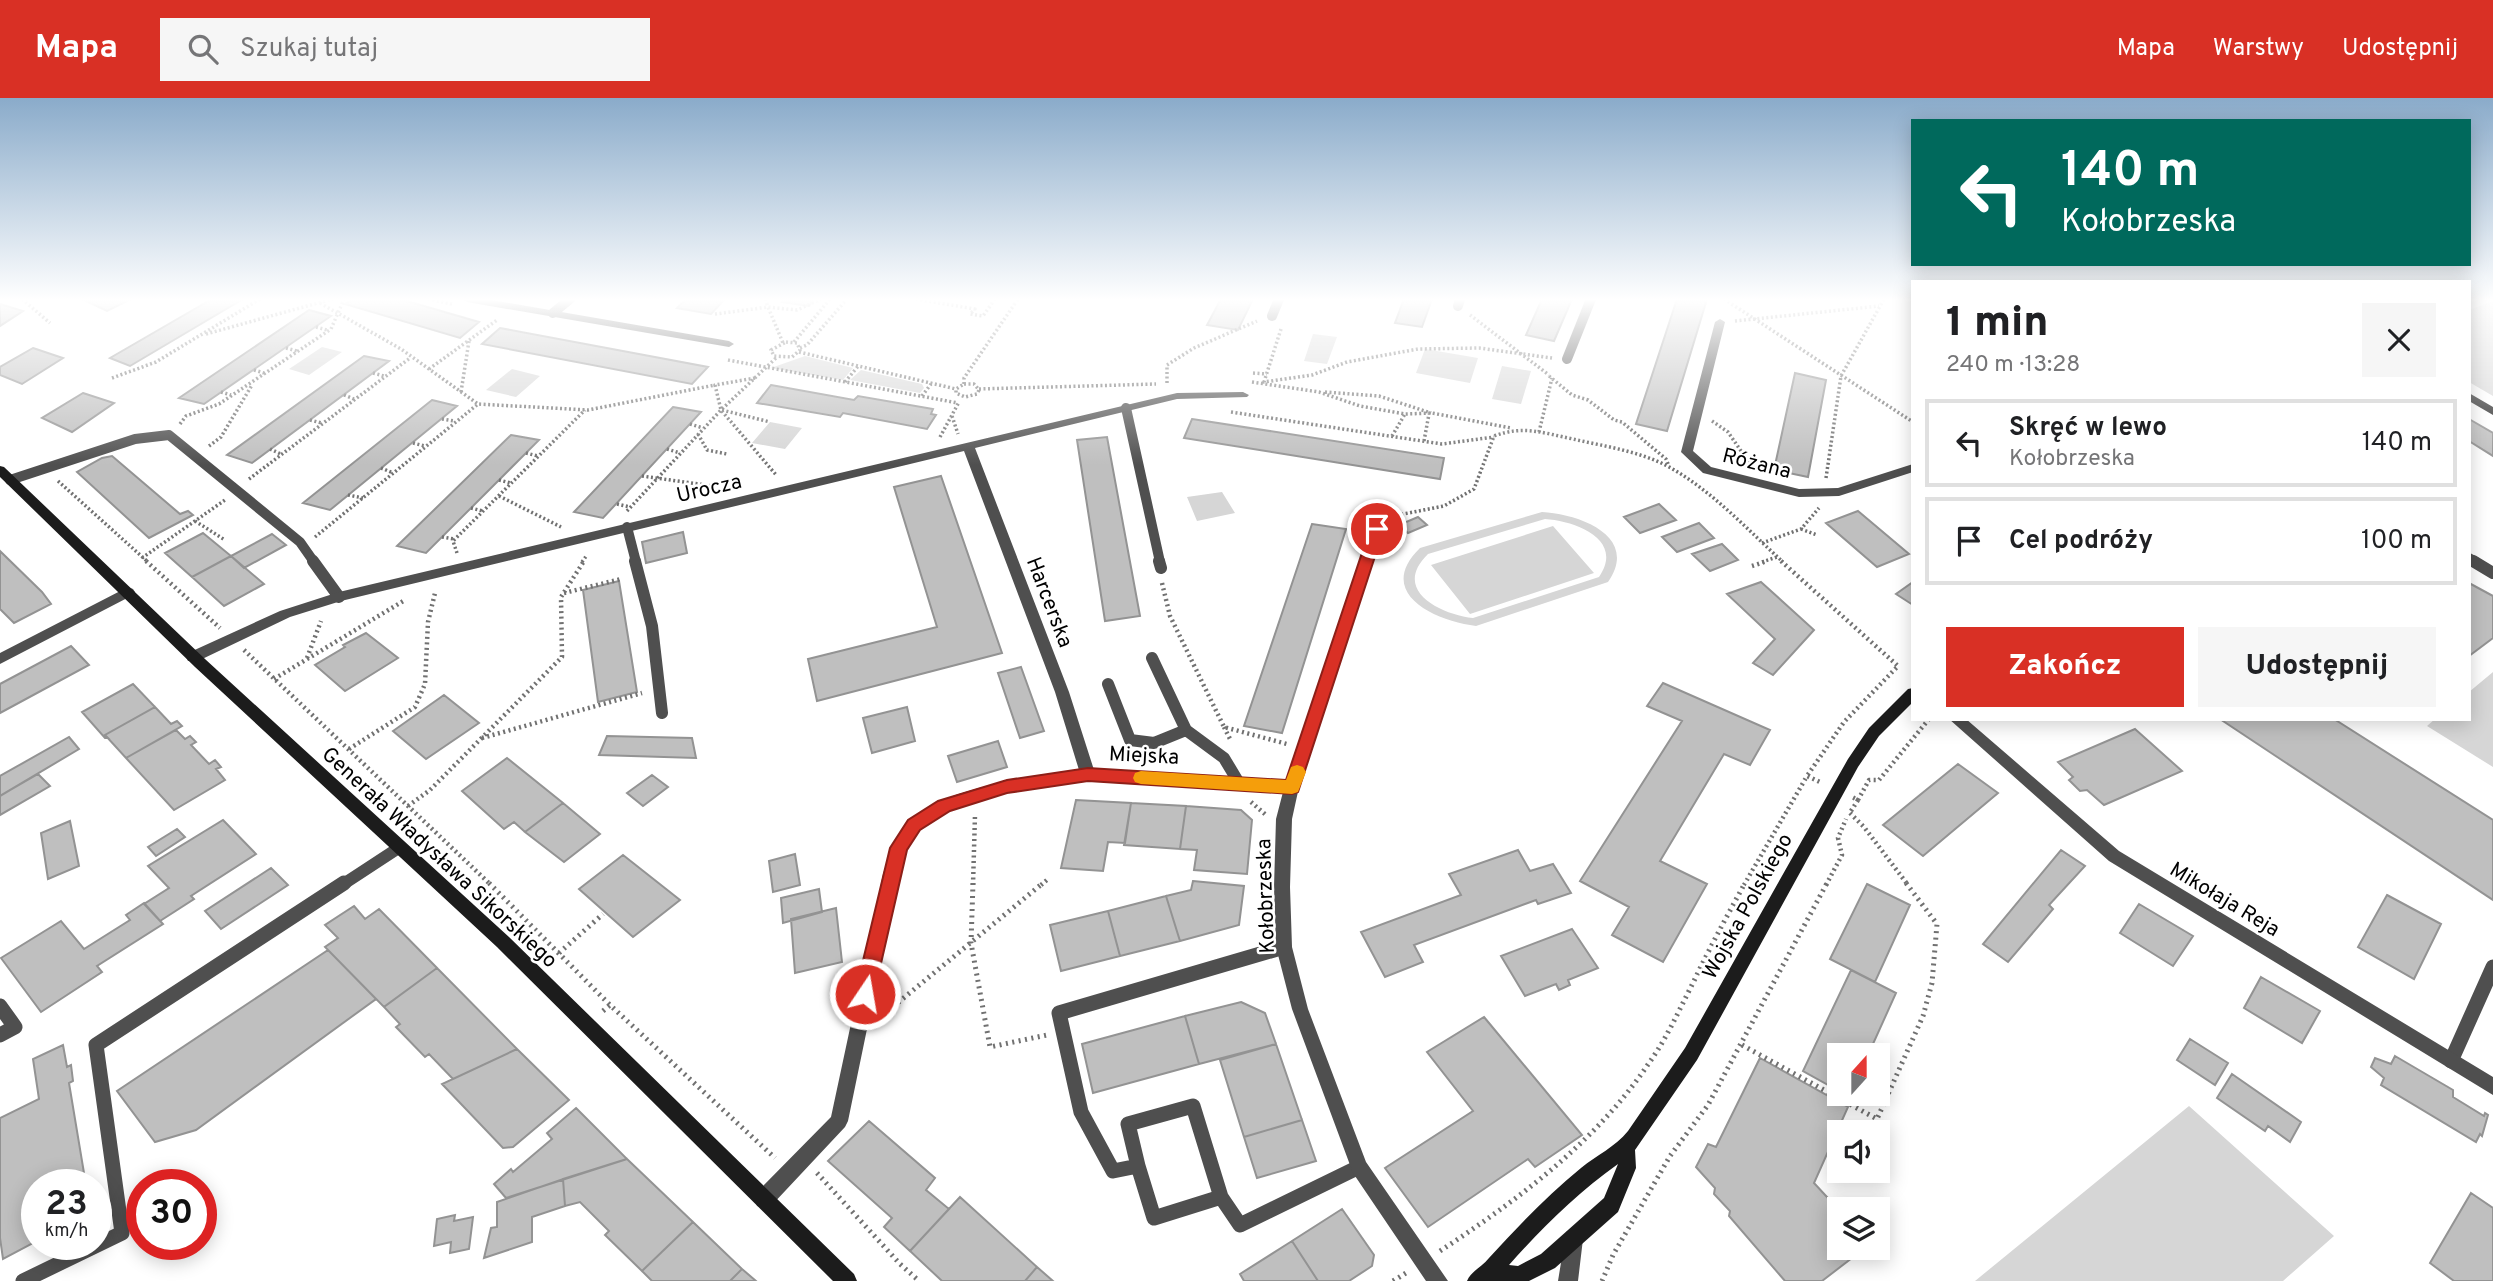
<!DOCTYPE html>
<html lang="pl">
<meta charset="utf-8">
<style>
body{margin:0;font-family:Overpass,sans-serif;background:#f6f6f6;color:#202124;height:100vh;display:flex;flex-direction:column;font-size:26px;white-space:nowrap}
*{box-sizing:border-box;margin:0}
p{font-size:23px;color:#757577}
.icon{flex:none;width:38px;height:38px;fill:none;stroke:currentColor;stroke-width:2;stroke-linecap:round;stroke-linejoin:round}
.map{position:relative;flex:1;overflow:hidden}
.panel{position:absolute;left:1911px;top:182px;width:560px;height:441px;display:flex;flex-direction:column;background:#fff;border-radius:0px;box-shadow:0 4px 18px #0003}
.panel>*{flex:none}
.top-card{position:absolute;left:1911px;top:21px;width:560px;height:147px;border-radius:0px;box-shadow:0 4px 18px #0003;background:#00695c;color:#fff;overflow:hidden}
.needle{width:46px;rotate:21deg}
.fabs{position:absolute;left:1827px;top:945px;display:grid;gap:14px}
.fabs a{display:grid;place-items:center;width:63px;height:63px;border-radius:0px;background:#fff;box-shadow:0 4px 18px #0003;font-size:35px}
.speed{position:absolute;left:21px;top:1071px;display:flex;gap:14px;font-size:35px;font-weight:700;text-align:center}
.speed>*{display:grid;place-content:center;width:91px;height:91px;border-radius:50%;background:#fff;box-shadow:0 4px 18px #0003;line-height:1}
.speed small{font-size:18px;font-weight:400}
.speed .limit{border:10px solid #d22;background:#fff;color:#111}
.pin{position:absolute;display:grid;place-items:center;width:60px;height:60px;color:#fff;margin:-30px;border:4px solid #fff;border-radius:50%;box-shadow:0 2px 7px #0007}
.me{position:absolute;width:77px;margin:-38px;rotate:12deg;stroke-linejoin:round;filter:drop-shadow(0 0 5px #0008)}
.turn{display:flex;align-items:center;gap:24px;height:147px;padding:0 35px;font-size:32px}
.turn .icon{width:91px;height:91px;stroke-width:2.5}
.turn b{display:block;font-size:49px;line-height:60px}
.round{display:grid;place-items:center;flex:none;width:74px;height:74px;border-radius:0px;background:#f6f6f6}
.summary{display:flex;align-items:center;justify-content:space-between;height:119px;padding:0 35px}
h1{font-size:42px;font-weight:800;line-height:52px}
.action{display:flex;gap:14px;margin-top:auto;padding:14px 35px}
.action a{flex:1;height:80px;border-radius:0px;background:#d93025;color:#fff;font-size:28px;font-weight:800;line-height:80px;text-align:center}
.action a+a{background:#f6f6f6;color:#202124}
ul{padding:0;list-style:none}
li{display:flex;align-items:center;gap:21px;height:88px;margin:0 14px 10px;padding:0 21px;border:4px solid #e0e0e0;border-radius:0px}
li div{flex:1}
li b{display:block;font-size:26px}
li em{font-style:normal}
header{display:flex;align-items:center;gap:42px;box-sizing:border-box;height:98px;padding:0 35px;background:#d93025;color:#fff}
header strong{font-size:33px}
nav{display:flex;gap:38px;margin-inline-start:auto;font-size:24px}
.search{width:490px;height:63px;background:#f6f6f6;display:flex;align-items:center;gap:18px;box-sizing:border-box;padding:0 24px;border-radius:0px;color:#757577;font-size:26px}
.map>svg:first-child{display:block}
</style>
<header>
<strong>Mapa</strong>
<div class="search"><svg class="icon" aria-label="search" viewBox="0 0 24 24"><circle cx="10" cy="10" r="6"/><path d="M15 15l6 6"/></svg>Szukaj tutaj</div>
<nav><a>Mapa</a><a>Warstwy</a><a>Udostępnij</a></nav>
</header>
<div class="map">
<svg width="2493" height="1183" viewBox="0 0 2493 1183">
<rect width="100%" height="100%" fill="#fff"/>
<path fill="#d6d6d6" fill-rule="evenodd" d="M2493,203V298L2469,284V212Z
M1313,236L1337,239L1327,266L1304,263Z
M322,249L342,254L309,277L289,271Z
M1425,251L1478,260L1470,285L1416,275Z
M805,258L853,270L843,282L771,270Z
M1502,268L1531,273L1521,306L1492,301Z
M512,271L540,278L516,299L486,292Z
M861,272L922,286L924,290L920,295L850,282Z
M770,324L802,330L785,351L752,345Z
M1222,394L1235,415L1197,423L1187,399Z
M1542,414C1579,416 1640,438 1608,484L1476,528C1435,523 1374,495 1420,450ZM1545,421C1575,423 1625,441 1599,479L1473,520C1440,516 1391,492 1428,456Z
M1553,428L1594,475L1470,516L1431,467Z
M2493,574V669L2427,628L2435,621H2469V594Z
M2189,1008L2334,1138L2283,1183H1975Z"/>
<path fill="#bfbfbf" stroke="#939393" stroke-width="2" d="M82,201H131L107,213Z
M212,201H243L130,268L110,260Z
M354,201H400L479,224L460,240L345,206Z
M686,201H725L711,216L677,210Z
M785,201H814L809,208L782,204Z
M1221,201H1253L1238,232L1207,227Z
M1404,201H1432L1422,229L1395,225Z
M1542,201H1572L1554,243L1526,237Z
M1677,201H1707L1667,333L1636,326Z
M0,206L23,213L0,228Z
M309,212L331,218L204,306L179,300Z
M500,230L708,269L692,286L482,246Z
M33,250L63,260L22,286L0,277V269Z
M364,258L389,263L252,365L227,357Z
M1795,275L1826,282L1808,379L1774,372Z
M771,287L854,302L858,298L933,311L931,316L936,317L927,331L843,315L840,319L757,305Z
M83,295L114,305L72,334L42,320Z
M432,302L457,308L330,412L303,405Z
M673,309L701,314L603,420L574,414Z
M1192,321L1444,360L1440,381L1184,340Z
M2469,321L2493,335V358L2469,343Z
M511,337L539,342L426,455L397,448Z
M1107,339L1140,518L1105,523L1077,342Z
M112,358L180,416L188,413L193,417L149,440L77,374L102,360Z
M941,378L1002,555L817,603L808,561L937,529L894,389Z
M1659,406L1676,422L1640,435L1624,419Z
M1858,413L1909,456L1877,469L1826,425Z
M1418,419L1427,427L1408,435L1399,427Z
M1699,425L1714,440L1677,454L1662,439Z
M1312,426L1346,431L1282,635L1244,628Z
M683,434L687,455L646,465L642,444Z
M203,435L231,458L192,479L165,455Z
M272,436L286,447L244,470L231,458Z
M1722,446L1738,462L1710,473L1692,456Z
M0,453L42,494L51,506L14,525L0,511Z
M231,458L264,486L224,508L192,479Z
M619,483L637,594L598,604L583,492Z
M1761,484L1814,532L1773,577L1753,565L1775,541L1727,496Z
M1913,484V507L1896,496Z
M2469,485L2493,498V540L2469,558Z
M366,535L398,560L345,593L315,567L345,549L343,547Z
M71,548L89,567L0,615V586Z
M1021,569L1044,633L1020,640L998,575Z
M1663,585L1770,632L1750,667L1724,656L1660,763L1707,786L1663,864L1612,837L1629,809L1580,783L1682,623L1647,608Z
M133,586L155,609L105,637L108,640H105L82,614Z
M444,597L479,625L426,661L393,633Z
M155,609L171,626L177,623L182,628L126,660L105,637Z
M907,609L915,643L872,655L863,620Z
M2220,621H2334L2493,722V802Z
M2135,631L2182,673L2104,707L2087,692L2080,693L2069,682L2073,679L2058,664Z
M176,632L185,641L190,638L196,644L191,647L209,666L215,662L221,669L216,671L225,682L174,712L126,660Z
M607,638L692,640L696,660L599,657Z
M69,639L79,651L0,698V678Z
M998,643L1007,669L957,684L948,658Z
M507,660L563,705L525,734L514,724L504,731L462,693Z
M1958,666L1998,695L1923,758L1883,727Z
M38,676L50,688L0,717V698Z
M652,677L668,689L643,708L627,695Z
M1076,702L1131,705L1125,745L1108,744L1103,773L1061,770Z
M563,705L600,736L564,764L525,734Z
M1131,705L1186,708L1180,751L1124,747Z
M1186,708L1241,712L1252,722L1247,776L1194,772L1197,752L1180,751Z
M223,722L256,756L191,798L194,801L160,823L144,806L169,790L148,768Z
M70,723L79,768L48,781L41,735Z
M177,731L185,739L156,758L148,749Z
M1518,752L1530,773L1553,766L1571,795L1538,806L1536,802L1414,847L1423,864L1385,879L1361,834L1461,797L1449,776Z
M2061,752L2085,768L2049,807L2053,811L2008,864L1983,846Z
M795,756L800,787L773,794L769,763Z
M623,757L680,802L633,839L579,791Z
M271,770L288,787L221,831L205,813Z
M1193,783L1244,788L1239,827L1180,843L1166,798L1191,792Z
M1867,786L1910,807L1875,884L1830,861Z
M819,791L822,814L783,825L781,800Z
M2387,797L2441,826L2414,881L2358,849Z
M1166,798L1180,843L1120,858L1108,813Z
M144,805L163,826L97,868L102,874L41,914L1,860L61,823L84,851L130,822L126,817Z
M2139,806L2193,838L2173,868L2120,835Z
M354,808L365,821L379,811L437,870L384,909L325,849L338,840L325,827Z
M836,810L842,864L795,875L791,821Z
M1108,813L1120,858L1061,873L1050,827Z
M1572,831L1598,870L1568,882L1570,887L1559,892L1556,886L1525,898L1501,858Z
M328,852L376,901L196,1032L155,1044L117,993Z
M437,870L517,951L453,981L429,956L425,959L396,929L400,926L384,909Z
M1851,872L1896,895L1868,957H1839V993L1803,973Z
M2261,879L2320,913L2302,945L2244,910Z
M1241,904L1265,915L1276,946L1199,966L1185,918Z
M1185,918L1199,966L1093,995L1082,946Z
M1484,919L1582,1037L1535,1069L1528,1061L1428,1129L1385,1070L1473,1013L1427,954Z
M2190,941L2228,965L2215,987L2177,962Z
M1276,946L1302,1022L1244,1039L1220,962Z
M63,947L67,969L71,967L73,983L69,985L86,1087H37V1143L3,1161L0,1140V1020L39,1001L33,961Z
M517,951L569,1002L513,1049L503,1050L442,986Z
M2395,958L2453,992V999L2484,1018L2485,1015L2488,1017L2482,1038L2480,1036L2476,1044L2381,987L2384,980L2371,969L2375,960L2391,966Z
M1760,960L1848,1009L1814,1085L1839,1112V1150H1865L1822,1183H1785L1729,1118L1730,1113L1714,1096L1715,1090L1696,1069L1708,1046L1716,1049Z
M2232,976L2301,1024L2290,1044L2268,1028L2265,1033L2217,1000Z
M576,1010L627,1061L506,1100L494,1086L511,1071L513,1074L552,1041L547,1035Z
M1302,1022L1316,1063L1257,1080L1244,1039Z
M869,1023L935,1080L926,1092L949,1111L910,1153L884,1129L892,1120L828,1063Z
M627,1061L693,1124L642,1173L605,1137L609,1133L580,1104L565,1108L563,1081Z
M563,1081L565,1108L532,1119V1144L484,1160L491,1130L497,1129V1104Z
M2471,1095L2493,1110V1183H2454L2430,1165Z
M960,1099L1037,1169L1025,1183H942L910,1153Z
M1342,1111L1374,1157L1372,1168L1349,1183H1318L1292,1143Z
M455,1117L454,1123L473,1119L469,1151L450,1155L451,1144L434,1148L437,1121Z
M693,1124L742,1171L730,1183H652L642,1173Z
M1292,1143L1318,1183H1244L1240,1176Z
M1037,1169L1053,1183H1025Z
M742,1171L756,1183H730Z"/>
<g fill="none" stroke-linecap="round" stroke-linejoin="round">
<path stroke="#717171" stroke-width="3.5" stroke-dasharray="2 2.5" stroke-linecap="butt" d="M22,201L50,225
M428,201L452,206
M765,201L768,209L797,212L821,201
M916,201L975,211L970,216L983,218L995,201
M1724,201L1913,324
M320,205L401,251L478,306
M715,216L768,209L783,245
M1470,217L1549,277
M1735,223L1879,208
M316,229L327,232
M1281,231L1264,284L1312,277L1347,264L1418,251L1479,250L1552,260
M206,236L332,201
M786,244L797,245L800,252L792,259L774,258L771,252Z
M794,244L830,201
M286,250L297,253
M800,250L807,247L847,201
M799,254L956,291
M728,262L958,305
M429,271L497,222
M254,272L264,275
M373,275L384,278
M1253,275L1267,276
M1549,278L1572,297L1588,302L1614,322L1622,324L1666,361L1669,368
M112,280L156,264L260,201
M755,280L715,287L721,312L777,378
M845,284L859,267
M1252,284L1319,294L1360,308L1405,316L1432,315L1511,330
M1167,285V267L1194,250L1257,223
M964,286H974L979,292L977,296L965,299L956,295V291Z
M964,286V280L1018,201
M979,291L1156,286
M221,294L231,297
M461,294L469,243
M1325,294L1379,298L1431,315
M344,297L354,301
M922,298L931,286
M722,312L770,324
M1231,314L1442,346L1494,339
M952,318L958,336
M442,321L454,323
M310,322L322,325
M1712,323L1728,334L1750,366
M180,326L186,318L219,306L331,231L344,201
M690,326L703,330
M1539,334L1552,280
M698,336L707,352L727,356
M1392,338L1405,316
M940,339L959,304
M1424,343L1429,316
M413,345L425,348
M209,348L221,339L252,287
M270,351L281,356
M667,351L680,355
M526,355L538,358
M381,370L393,375
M642,378L713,388
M1826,380L1841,278L1884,201
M249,381L410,260
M499,382L511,385
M58,383L148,464
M348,397L363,400
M499,398L561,429
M617,406L630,409
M471,410L483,413
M627,413L721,312L777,259
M1388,419L1444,408L1474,391L1494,338C1524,327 1543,335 1573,341C1607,349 1646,354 1676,373C1716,397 1749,433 1783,464
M195,423L225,442
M1801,431L1817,437
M315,439L478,306L588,312L715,287
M442,439L454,441
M1762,445L1801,431L1819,410
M457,455L453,443L585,312
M142,460L225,402
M582,464L587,457
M1762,464L1777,459"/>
<path stroke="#717171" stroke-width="4.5" stroke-dasharray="2 3.5" stroke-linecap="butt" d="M146,463L220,530
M1781,463L1898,568L1844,624L1807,678
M1752,468L1767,463
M1162,485L1170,518L1224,629L1287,646
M564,495L621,481
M244,552L491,787
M307,560L321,523
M274,581L405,502
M1224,629L1230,641
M482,640L642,595
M349,651L415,609L425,586L428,524L435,495
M1858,702L1869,682H1879L1929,621
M1251,704L1266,717
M408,708L430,692L562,559L561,499L584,463
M1851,713L1858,702L1852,699
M1850,715L1864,729L1908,787
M973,787L975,717
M1041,787L1048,781
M1744,787L1807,678L1822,685
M1826,787L1842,757L1838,740L1846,721"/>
<path stroke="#717171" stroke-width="5" stroke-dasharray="2 4.5" stroke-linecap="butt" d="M489,785L610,907
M973,785L971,845L990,949L1047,937
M559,855L603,816
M603,913L610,907L775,1060
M883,917L1043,785
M1742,947L1877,1021L1923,918L1932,885L1937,826L1906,785
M817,1075L900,1166L919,1183
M1440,1153C1519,1101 1596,1044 1649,965C1667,940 1679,912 1693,885C1709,851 1727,818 1745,785
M1393,1183L1406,1175
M1602,1183L1613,1157L1670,1058L1708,1007L1827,785"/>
<path stroke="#4f4f4f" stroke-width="10" d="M1458,208L1460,201
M553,215L570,201
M1272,218L1279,201
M1567,261L1591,201
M1126,310L1160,464
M10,382L135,341L169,337L300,444L314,464
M627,429L636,464
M2469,460L2476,464"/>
<path stroke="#4f4f4f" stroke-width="12" d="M313,463L339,499
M635,463L652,528L662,615
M1159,463L1161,470
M2473,463L2493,475
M1152,560L1186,632L1224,660L1239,685
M1108,586L1130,642L1154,645L1186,632
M342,787L400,749"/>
<path stroke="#4f4f4f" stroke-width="15" d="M0,908L15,929L0,937
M2451,963L2493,869
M1138,1068L1128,1026L1193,1008L1221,1099L1240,1127L1359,1069
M1221,1099L1154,1120L1138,1068L1113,1073L1081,1014L1059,915L1284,849
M23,1183L122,1135L96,947L344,785"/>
<path fill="#4f4f4f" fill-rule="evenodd" d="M462,201H486L729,243L734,246L729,249L467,204Z
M1720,221L1725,224L1693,353L1711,369L1799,391L1838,390L1913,366V374L1839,398L1799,399L1703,375L1681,354L1715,224Z
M1243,294L1249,297L1247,299L1177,301L975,350L1069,594L1094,672L1287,683L1371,431L1377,427L1383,431L1299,689L1292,721L1290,789L1292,849L1308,911L1366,1064L1448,1183H1426L1353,1075L1292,911L1276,849L1274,789L1276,721L1283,694L1088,683L1007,694L949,712L919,731L906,752L899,776L848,1023L845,1029L771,1108L764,1110L757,1108L755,1101L757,1094L831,1019L883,776C889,758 895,736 909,723C944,689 1032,679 1079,672L1055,594L964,353L341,503L290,519L198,563H188L186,559L188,555L280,513L339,494L1177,295Z
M128,489L133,491L135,494L133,497L0,566V555Z
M1949,621H1966L2119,753L2493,979V997L2109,763Z
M1573,1131L1580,1134L1583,1141L1578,1183H1558L1566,1134Z"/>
<path fill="#1c1c1c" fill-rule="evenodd" d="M2469,295L2493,309V317L2469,303Z
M0,368L4,369L205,561L509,839L854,1176L857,1183H833L497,849L195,569L0,379Z
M1913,590V604L1879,638L1858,669L1697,962L1635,1052L1636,1070L1618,1114L1555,1170L1529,1183H1467C1471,1173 1482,1169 1489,1160C1518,1128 1548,1097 1581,1070C1597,1057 1615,1049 1628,1033L1685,950L1848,661L1869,630L1908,591ZM1618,1066L1604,1100L1541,1156L1518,1168L1509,1167C1542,1130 1577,1095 1618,1066Z"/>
</g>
<linearGradient id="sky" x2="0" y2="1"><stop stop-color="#8aabca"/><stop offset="0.55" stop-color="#fff"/><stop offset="1" stop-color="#fff" stop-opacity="0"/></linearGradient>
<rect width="2493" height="367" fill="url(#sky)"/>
<path fill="#d93025" stroke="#8d1f18" stroke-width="2" d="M1377,426L1384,431L1298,694L1292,696L1088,683L1007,695L950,713L920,732L907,752L874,896L872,902L865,905L858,902L855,896L890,750L908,722L938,703L1007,682L1088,670L1286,682L1370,431Z"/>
<path fill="#f59e0b" d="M1297,667L1303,669L1306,674L1298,694L1292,696L1141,686L1135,684L1133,680L1135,675L1141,673L1286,682L1291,669Z"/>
<g text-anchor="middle" stroke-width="5" stroke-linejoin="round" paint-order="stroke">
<g font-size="21" fill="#000" stroke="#fff">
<text transform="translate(1757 365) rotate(14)" y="7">Różana</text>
<text transform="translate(709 390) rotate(-13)" y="7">Urocza</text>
<text transform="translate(1050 504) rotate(69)" y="7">Harcerska</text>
<text transform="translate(1144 657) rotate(3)" y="7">Miejska</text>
<text transform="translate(440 759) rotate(43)" y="7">Generała Władysława Sikorskiego</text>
<text transform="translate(1265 798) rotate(-92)" y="7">Kołobrzeska</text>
<text transform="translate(2225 801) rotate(31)" y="7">Mikołaja Reja</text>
<text transform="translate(1747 808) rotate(-61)" y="7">Wojska Polskiego</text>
</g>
</g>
</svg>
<div class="fabs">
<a><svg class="needle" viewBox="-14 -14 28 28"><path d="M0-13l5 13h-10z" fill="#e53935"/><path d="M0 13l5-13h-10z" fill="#757577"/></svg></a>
<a><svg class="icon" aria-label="sound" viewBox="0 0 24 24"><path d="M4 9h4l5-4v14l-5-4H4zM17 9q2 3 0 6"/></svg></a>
<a><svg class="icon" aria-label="layers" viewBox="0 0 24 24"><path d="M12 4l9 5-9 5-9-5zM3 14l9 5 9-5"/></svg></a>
</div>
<div class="speed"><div>23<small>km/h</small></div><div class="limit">30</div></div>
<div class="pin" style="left:1377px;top:431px;background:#d93025"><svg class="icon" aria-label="arrive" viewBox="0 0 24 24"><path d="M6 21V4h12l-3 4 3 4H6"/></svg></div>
<svg class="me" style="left:865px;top:896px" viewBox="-20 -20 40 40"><circle r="17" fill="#d93025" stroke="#fff" stroke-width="3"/><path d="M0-11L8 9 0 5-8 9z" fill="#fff"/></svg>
<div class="top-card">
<div class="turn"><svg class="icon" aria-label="left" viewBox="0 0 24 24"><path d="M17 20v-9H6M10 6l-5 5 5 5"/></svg><div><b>140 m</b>Kołobrzeska</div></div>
</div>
<section class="panel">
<div class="summary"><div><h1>1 min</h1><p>240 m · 13:28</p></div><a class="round"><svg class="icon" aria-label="close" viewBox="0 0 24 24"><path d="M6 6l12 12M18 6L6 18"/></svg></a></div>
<ul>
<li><svg class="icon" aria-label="left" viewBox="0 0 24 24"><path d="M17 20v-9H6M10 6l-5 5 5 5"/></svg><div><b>Skręć w lewo</b><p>Kołobrzeska</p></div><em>140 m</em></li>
<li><svg class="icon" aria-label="arrive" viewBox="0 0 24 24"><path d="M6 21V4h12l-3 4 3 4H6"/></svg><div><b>Cel podróży</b></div><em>100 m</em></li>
</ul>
<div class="action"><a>Zakończ</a><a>Udostępnij</a></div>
</section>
</div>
